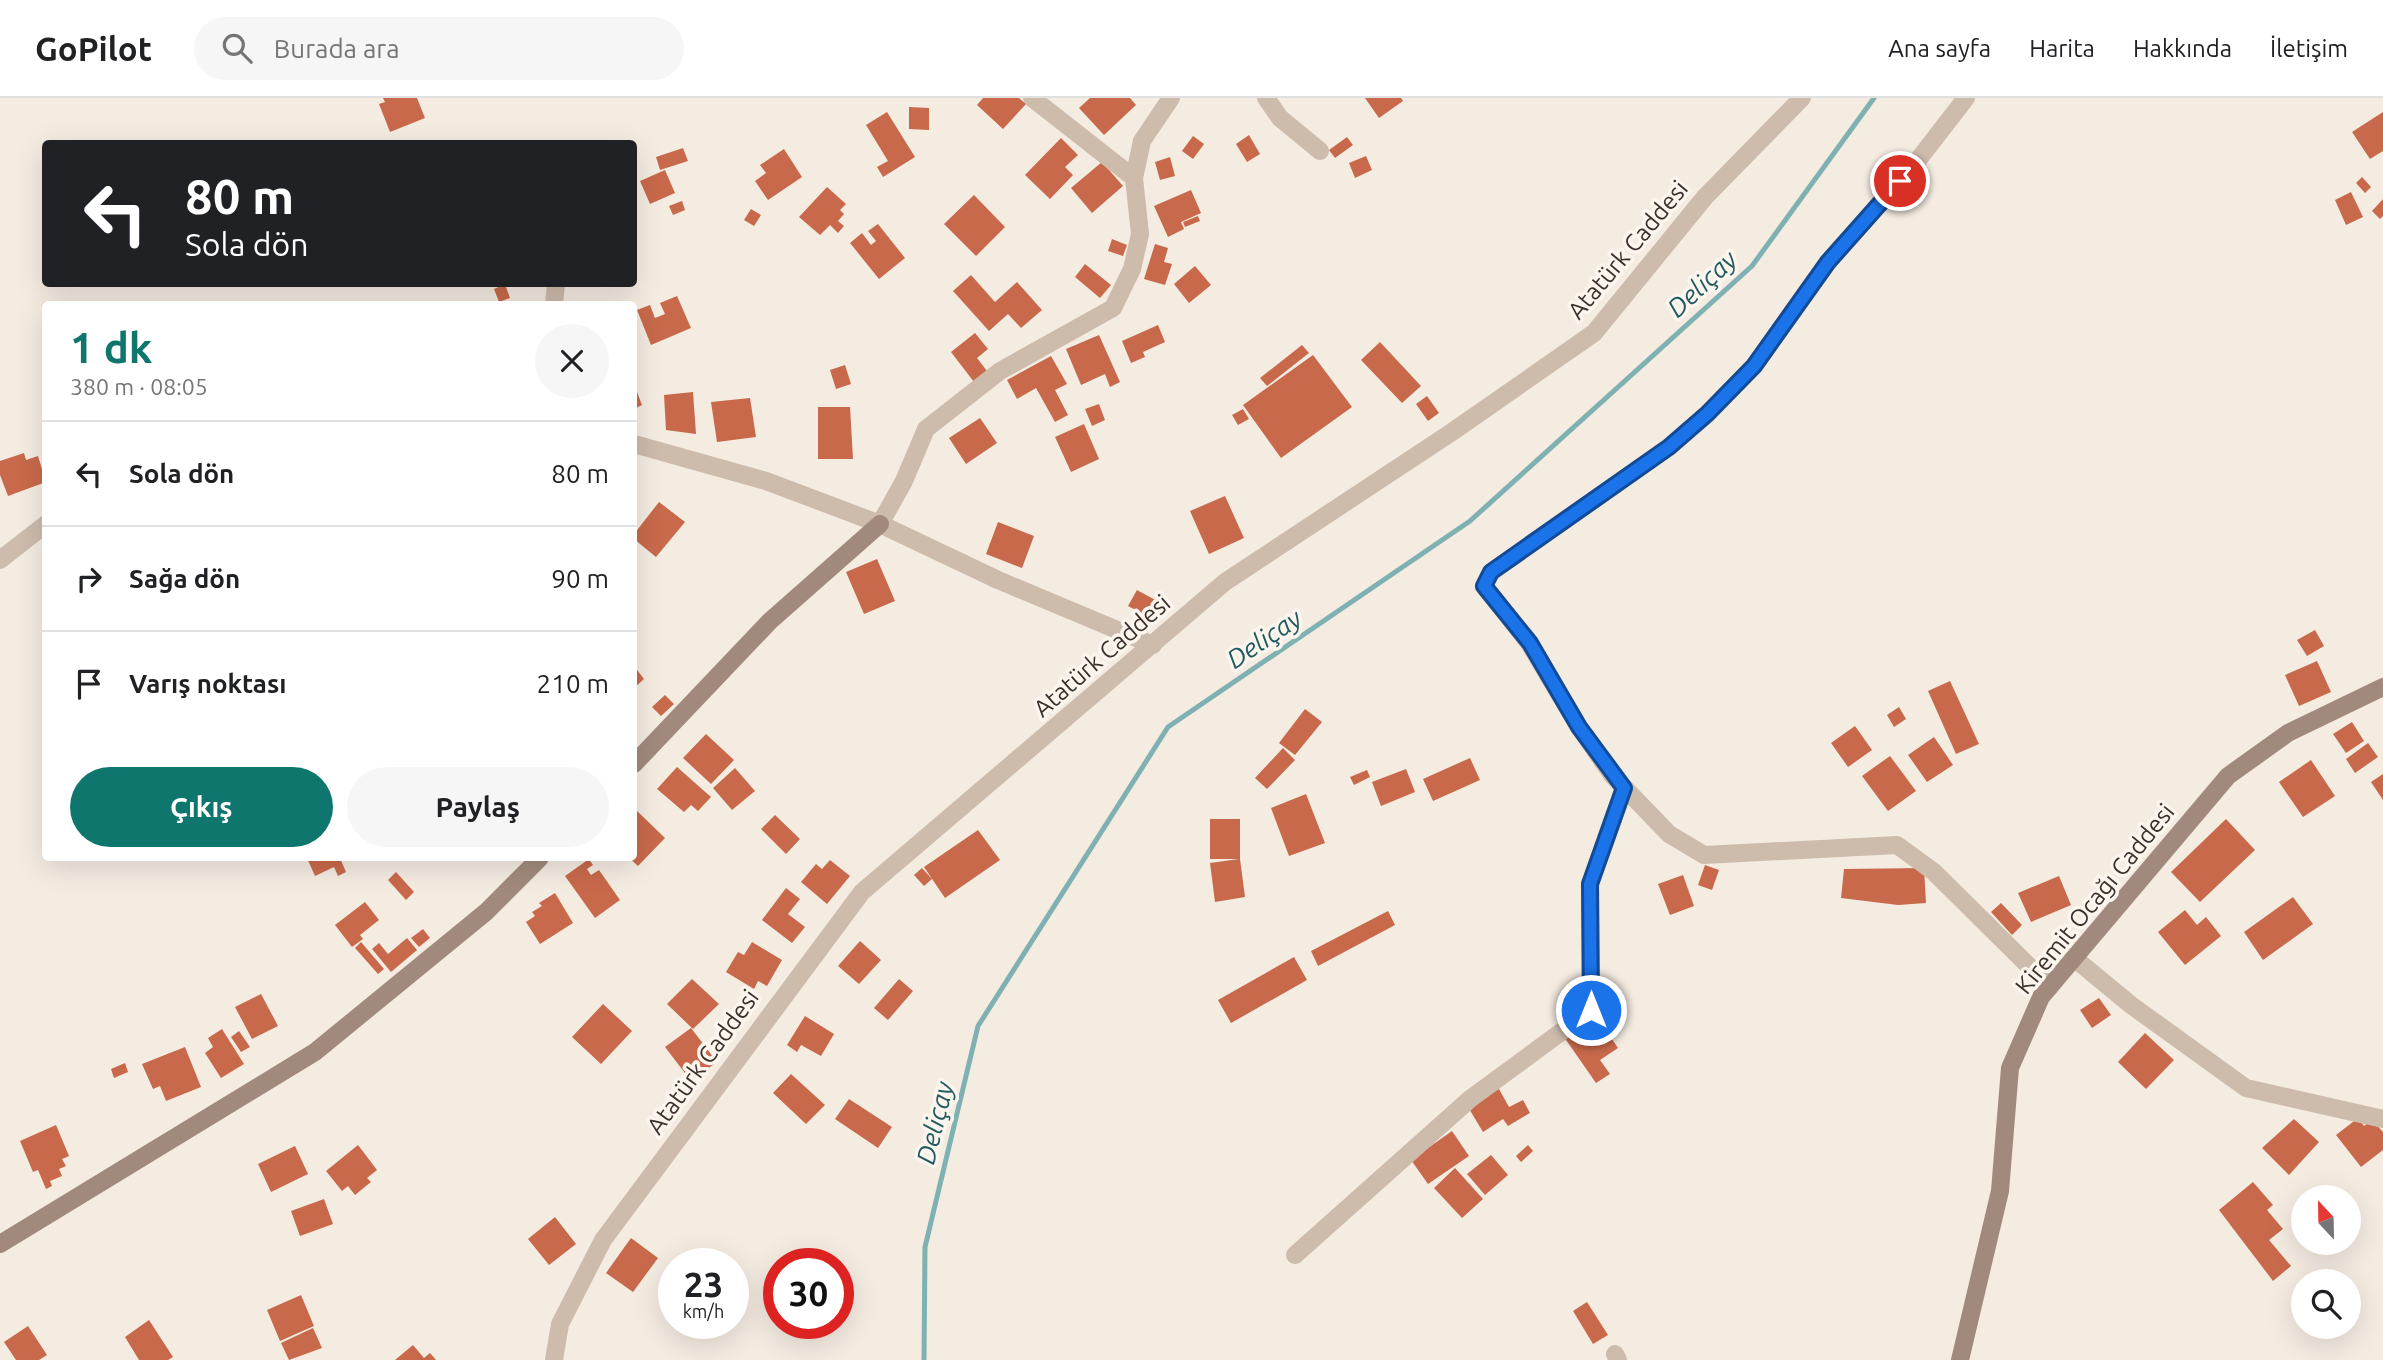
<!DOCTYPE html>
<html lang="tr">
<meta charset="utf-8">
<style>
body{margin:0;font-family:Ubuntu,sans-serif;background:#f6f6f6;color:#202124;height:100vh;display:flex;flex-direction:column;font-size:26px;white-space:nowrap}
*{box-sizing:border-box;margin:0}
p{font-size:23px;color:#757577}
.icon{flex:none;width:38px;height:38px;fill:none;stroke:currentColor;stroke-width:2;stroke-linecap:round;stroke-linejoin:round}
.map{position:relative;flex:1;overflow:hidden}
.drawer{position:absolute;left:42px;top:203px;width:595px;height:560px;display:flex;flex-direction:column;background:#fff;border-radius:7px;box-shadow:0 7px 28px #0002}
.drawer>*{flex:none}
.hud{position:absolute;left:42px;top:42px;width:595px;height:147px;border-radius:7px;box-shadow:0 7px 28px #0002;background:#202124;color:#fff;overflow:hidden}
.needle{width:46px;rotate:338deg}
.fabs{position:absolute;left:2291px;top:1087px;display:grid;gap:14px}
.fabs a{display:grid;place-items:center;width:70px;height:70px;border-radius:50%;background:#fff;box-shadow:0 7px 28px #0002;font-size:35px}
.speed{position:absolute;left:658px;top:1150px;display:flex;gap:14px;font-size:35px;font-weight:700;text-align:center}
.speed>*{display:grid;place-content:center;width:91px;height:91px;border-radius:50%;background:#fff;box-shadow:0 7px 28px #0002;line-height:1}
.speed small{font-size:18px;font-weight:400}
.speed .limit{border:10px solid #d22;background:#fff;color:#111}
.pin{position:absolute;display:grid;place-items:center;width:60px;height:60px;color:#fff;margin:-30px;border:4px solid #fff;border-radius:50%;box-shadow:0 2px 7px #0007}
.me{position:absolute;width:77px;margin:-38px;rotate:0deg;stroke-linejoin:round;filter:drop-shadow(0 0 5px #0008)}
.turn{display:flex;align-items:center;gap:24px;height:147px;padding:0 28px;font-size:32px}
.turn .icon{width:91px;height:91px;stroke-width:2.5}
.turn b{display:block;font-size:49px;line-height:60px}
.round{display:grid;place-items:center;flex:none;width:74px;height:74px;border-radius:37px;background:#f6f6f6}
.summary{display:flex;align-items:center;justify-content:space-between;height:119px;padding:0 28px}
h1{font-size:42px;font-weight:600;line-height:52px;color:#0f766e}
.cta{display:flex;gap:14px;margin-top:auto;padding:14px 28px}
.cta a{flex:1;height:80px;border-radius:42px;background:#0f766e;color:#fff;font-size:28px;font-weight:600;line-height:80px;text-align:center}
.cta a+a{background:#f6f6f6;color:#202124}
ul{padding:0;list-style:none}
li{display:flex;align-items:center;gap:21px;height:105px;padding:0 28px;border-top:2px solid #e0e0e0}
li div{flex:1}
li b{display:block;font-size:26px}
li em{font-style:normal}
header{display:flex;align-items:center;gap:42px;box-sizing:border-box;height:98px;padding:0 35px;background:#fff;border-bottom:2px solid #e0e0e0}
header strong{font-size:33px}
nav{display:flex;gap:38px;margin-inline-start:auto;font-size:24px}
.search{width:490px;height:63px;background:#f6f6f6;display:flex;align-items:center;gap:18px;box-sizing:border-box;padding:0 24px;border-radius:38px;color:#757577;font-size:26px}
.map>svg:first-child{display:block}
</style>
<header>
<strong>GoPilot</strong>
<div class="search"><svg class="icon" aria-label="search" viewBox="0 0 24 24"><circle cx="10" cy="10" r="6"/><path d="M15 15l6 6"/></svg>Burada ara</div>
<nav><a>Ana sayfa</a><a>Harita</a><a>Hakkında</a><a>İletişim</a></nav>
</header>
<div class="map">
<svg width="2383" height="1262" viewBox="0 0 2383 1262">
<rect width="100%" height="100%" fill="#f4ebe1"/>
<g fill="none" stroke-linecap="round" stroke-linejoin="round">
<path stroke="#7fb0b2" stroke-width="5" d="M924,1262L925,1149L978,928L1168,629L1470,423L1752,168L1874,0"/>
</g>
<path fill="#c8694b" d="M383,0H417L425,20L390,34L379,6L385,4Z
M983,0H1019L1026,6L1003,31L977,7Z
M1090,0H1130L1136,7L1104,37L1079,10Z
M1365,0H1401L1403,3L1379,20Z
M909,9L929,10V32L909,31Z
M887,14L915,59L883,79L877,69L888,63L866,27Z
M2383,14V53L2370,61L2352,34Z
M1249,37L1260,56L1247,64L1236,46Z
M1193,38L1204,46L1193,61L1182,53Z
M1347,39L1353,47L1335,60L1329,52Z
M1061,40L1078,57L1065,69L1073,77L1050,101L1025,77Z
M683,50L688,63L660,72L656,59Z
M784,51L802,79L768,102L755,83L766,75L760,67Z
M1366,58L1372,72L1355,80L1349,65Z
M1170,59L1175,78L1160,82L1155,64Z
M1102,64L1123,88L1092,115L1071,90Z
M665,72L675,95L650,106L640,83Z
M2362,79L2371,89L2365,95L2356,85Z
M827,89L846,106L840,112L844,116L838,123L844,128L838,135L830,127L820,137L799,119Z
M1191,92L1201,115L1181,124L1184,131L1168,139L1154,108Z
M2351,94L2363,119L2346,127L2335,102Z
M974,97L1005,129L976,158L944,126Z
M2383,101V118L2380,121L2372,113Z
M682,103L685,112L673,117L669,108Z
M751,111L761,117L754,128L744,122Z
M1198,118L1200,123L1185,129L1183,124Z
M878,126L905,160L879,181L850,145L862,135L871,147L876,143L868,133Z
M1112,141L1127,147L1123,158L1108,153Z
M1155,146L1168,150L1164,164L1172,166L1165,187L1144,181Z
M1085,166L1111,187L1100,200L1075,179Z
M1195,168L1211,187L1189,205L1174,186Z
M971,177L995,204L1017,184L1042,212L1021,230L1008,216L989,233L953,193Z
M505,186L510,200L499,204L494,191Z
M677,198L691,230L651,247L637,212L650,207L655,220L665,216L660,205Z
M1158,227L1165,244L1143,254L1145,259L1131,265L1122,243Z
M975,235L988,251L977,260L987,273L974,284L951,254Z
M1099,237L1120,284L1110,289L1105,276L1081,287L1066,251Z
M1380,244L1421,288L1402,305L1361,262Z
M1302,247L1309,255L1267,288L1260,280Z
M1313,257L1352,309L1281,360L1243,307Z
M1051,258L1067,286L1055,292L1068,317L1055,324L1036,290L1017,301L1007,282Z
M845,267L851,286L836,291L830,272Z
M634,286L642,307L634,311Z
M693,294L696,336L666,332L664,297Z
M1427,298L1439,315L1428,323L1416,306Z
M750,300L756,339L717,344L711,304Z
M1099,306L1105,322L1092,328L1085,311Z
M818,309H850L853,361H818Z
M1243,311L1249,321L1238,327L1232,317Z
M980,320L997,345L966,366L949,340Z
M1084,326L1099,361L1071,374L1055,339Z
M24,355L26,362L38,358L46,384L8,398L0,377V363Z
M1225,398L1244,440L1209,456L1190,413Z
M659,404L685,424L656,459L634,441V436Z
M998,424L1034,438L1022,470L986,456Z
M877,461L895,503L864,516L846,474Z
M1137,492L1159,504L1151,520L1128,508Z
M2315,532L2324,548L2307,558L2297,542Z
M2317,563L2331,594L2299,608L2285,577Z
M634,568L644,581L634,590Z
M1950,583L1979,646L1956,656L1928,593Z
M665,597L674,606L661,618L652,609Z
M1899,609L1906,621L1894,629L1887,617Z
M1305,611L1322,624L1295,657L1279,645Z
M2352,624L2364,643L2346,655L2333,636Z
M1855,628L1872,652L1848,669L1831,645Z
M706,636L734,662L711,686L683,660Z
M1934,639L1953,667L1927,684L1908,657Z
M2368,645L2378,659L2355,675L2346,661Z
M1283,650L1295,662L1267,691L1255,680Z
M1890,658L1916,693L1888,713L1862,678Z
M1470,660L1480,682L1433,703L1423,681Z
M2311,662L2335,698L2303,719L2279,684Z
M677,669L711,699L698,713L691,707L684,714L657,691Z
M735,670L755,693L732,712L713,690Z
M1406,671L1415,694L1381,708L1372,684Z
M1367,672L1370,679L1354,687L1350,679Z
M2383,676V702L2371,684Z
M1306,696L1325,745L1289,758L1271,710Z
M634,710L665,740L638,768L629,760H634Z
M775,717L800,741L786,756L761,731Z
M1210,721H1240V761L1245,799L1215,804L1210,765L1239,761H1210Z
M2226,721L2255,752L2200,804L2171,774Z
M978,732L1000,762L945,800L924,769Z
M307,760H340L346,774L338,778L334,769L315,778Z
M589,761L593,767L587,771L591,777L599,772L620,802L595,820L565,778Z
M830,762L850,778L827,806L801,784L816,766L822,771Z
M1705,767L1719,772L1712,792L1698,787Z
M922,770L932,781L924,788L914,777Z
M1924,770L1926,805L1898,807L1841,800L1844,771Z
M396,774L414,794L406,802L388,782Z
M1683,777L1694,808L1670,817L1658,786Z
M2059,778L2071,807L2031,824L2018,795Z
M786,790L800,801L788,816L805,829L792,845L762,822Z
M555,795L573,825L540,846L526,824L535,818L532,814L542,808L539,805Z
M2293,799L2313,826L2263,862L2244,834Z
M365,804L379,822L360,837L363,841L352,849L335,827Z
M2001,805L2022,827L2012,837L1991,814Z
M2185,812L2197,827L2206,819L2221,838L2185,867L2158,834Z
M1388,813L1395,827L1318,868L1311,853Z
M423,831L430,840L419,849L411,840Z
M407,840L417,852L391,874L372,851L379,845L388,856Z
M860,843L881,862L859,886L838,868Z
M361,844L384,871L378,876L355,850Z
M752,844L782,862L767,888L758,883L754,891L726,874L738,854L744,857Z
M1294,859L1307,882L1231,925L1218,902Z
M692,881L719,906L693,931L667,906Z
M899,881L913,893L888,922L874,910Z
M261,896L278,928L252,941L235,909Z
M2099,900L2111,917L2092,930L2080,912Z
M603,906L632,933L601,966L572,939Z
M805,918L834,936L821,958L801,947L797,954L787,947Z
M1587,923L1595,935L1604,929L1618,950L1600,962L1610,976L1596,985L1564,939Z
M691,930L717,964L691,983L665,949Z
M222,931L244,966L221,980L205,955L213,949L208,940Z
M239,933L250,949L241,954L231,939Z
M2145,935L2174,962L2146,991L2118,964Z
M185,949L201,989L166,1003L160,988L153,991L142,966Z
M125,965L128,974L114,980L111,971Z
M791,976L825,1007L806,1026L773,995Z
M1499,991L1509,1009L1523,1002L1530,1015L1508,1028L1503,1021L1483,1034L1468,1009Z
M849,1001L892,1029L878,1050L835,1021Z
M2358,1020L2364,1028L2372,1022L2383,1034V1052L2361,1069L2336,1037Z
M2294,1021L2319,1044L2289,1077L2262,1050Z
M56,1027L69,1058L62,1061L66,1068L59,1071L62,1078L50,1083L52,1088L46,1091L38,1072L33,1074L20,1043Z
M1452,1033L1469,1058L1428,1086L1411,1062Z
M358,1047L377,1072L367,1080L371,1084L355,1097L348,1088L342,1093L326,1073Z
M1528,1047L1533,1053L1521,1064L1516,1058Z
M295,1048L308,1076L271,1094L258,1066Z
M1491,1057L1508,1077L1485,1097L1467,1076Z
M1455,1070L1483,1101L1462,1120L1434,1090Z
M2253,1084L2273,1107L2267,1112L2283,1131L2269,1142L2291,1168L2273,1183L2219,1112Z
M324,1101L333,1126L300,1138L291,1113Z
M555,1119L576,1146L549,1167L528,1141Z
M631,1140L658,1160L633,1194L606,1175Z
M301,1197L314,1228L280,1243L267,1212Z
M1587,1204L1608,1237L1593,1246L1573,1213Z
M149,1222L173,1259L168,1262H139L125,1239Z
M28,1228L47,1257L39,1262H16L4,1244Z
M313,1230L322,1250L289,1262L281,1245Z
M413,1247L424,1260L430,1255L436,1262H395Z"/>
<g fill="none" stroke-linecap="round" stroke-linejoin="round">
<path stroke="#cdbbac" stroke-width="18" d="M1032,0L1134,80
M1266,0L1280,20L1320,53
M1966,0L1918,62L1828,164L1754,268L1707,316L1669,349L1491,474L1484,488L1529,545L1579,629L1613,678L1669,736L1704,757L1897,747L1934,774L2050,889
M554,206L556,186
M634,346L766,383L880,426L998,482L1153,547
M880,426L904,383L926,331L1000,273L1113,210L1132,171L1140,136L1134,80L1142,43L1171,0
M0,462L46,426
M2074,860L2131,907L2246,990L2383,1021
M1295,1157L1470,1001L1591,912L1590,786L1624,690
M1615,1256L1618,1262
M554,1262L560,1226L603,1142L862,794L1225,484L1452,334L1594,235L1705,99L1802,0"/>
<path stroke="#a18a7d" stroke-width="18" d="M634,666L770,523L880,426
M0,1146L315,954L486,814L540,760
M1960,1262L2000,1093L2010,970L2041,899L2228,678L2288,635L2383,589"/>
</g>
<g fill="none" stroke-linecap="round" stroke-linejoin="round">
<g stroke="#114b97" stroke-width="18">
<path id="route" d="M1591,912L1590,786L1624,690L1579,629L1530,545L1484,488L1491,474L1669,349L1707,316L1754,268L1828,164L1900,83"/>
</g>
<use href="#route" stroke="#1a73e8" stroke-width="12"/>
</g>
<g text-anchor="middle" stroke-width="7" stroke-linejoin="round" paint-order="stroke">
<g font-size="24" fill="#3b302b" stroke="#fbf5ee">
<text transform="translate(1628 152) rotate(-50)" y="8">Atatürk Caddesi</text>
<text transform="translate(1102 558) rotate(-41)" y="8">Atatürk Caddesi</text>
<text transform="translate(2095 801) rotate(-51)" y="8">Kiremit Ocağı Caddesi</text>
<text transform="translate(703 964) rotate(-54)" y="8">Atatürk Caddesi</text>
</g>
<g font-size="26" font-style="italic" fill="#1f5a5e" stroke="#fbf5ee">
<text transform="translate(1702 186) rotate(-43)" y="9">Deliçay</text>
<text transform="translate(1264 541) rotate(-34)" y="9">Deliçay</text>
<text transform="translate(935 1025) rotate(-76)" y="9">Deliçay</text>
</g>
</g>
</svg>
<div class="fabs">
<a><svg class="needle" viewBox="-14 -14 28 28"><path d="M0-13l5 13h-10z" fill="#e53935"/><path d="M0 13l5-13h-10z" fill="#757577"/></svg></a>
<a><svg class="icon" aria-label="search" viewBox="0 0 24 24"><circle cx="10" cy="10" r="6"/><path d="M15 15l6 6"/></svg></a>
</div>
<div class="speed"><div>23<small>km/h</small></div><div class="limit">30</div></div>
<div class="pin" style="left:1900px;top:83px;background:#d93025"><svg class="icon" aria-label="arrive" viewBox="0 0 24 24"><path d="M6 21V4h12l-3 4 3 4H6"/></svg></div>
<svg class="me" style="left:1591px;top:912px" viewBox="-20 -20 40 40"><circle r="17" fill="#1a73e8" stroke="#fff" stroke-width="3"/><path d="M0-11L8 9 0 5-8 9z" fill="#fff"/></svg>
<div class="hud">
<div class="turn"><svg class="icon" aria-label="left" viewBox="0 0 24 24"><path d="M17 20v-9H6M10 6l-5 5 5 5"/></svg><div><b>80 m</b>Sola dön</div></div>
</div>
<section class="drawer">
<div class="summary"><div><h1>1 dk</h1><p>380 m · 08:05</p></div><a class="round"><svg class="icon" aria-label="close" viewBox="0 0 24 24"><path d="M6 6l12 12M18 6L6 18"/></svg></a></div>
<ul>
<li><svg class="icon" aria-label="left" viewBox="0 0 24 24"><path d="M17 20v-9H6M10 6l-5 5 5 5"/></svg><div><b>Sola dön</b></div><em>80 m</em></li>
<li><svg class="icon" aria-label="right" viewBox="0 0 24 24"><path d="M7 20v-9h11M14 6l5 5-5 5"/></svg><div><b>Sağa dön</b></div><em>90 m</em></li>
<li><svg class="icon" aria-label="arrive" viewBox="0 0 24 24"><path d="M6 21V4h12l-3 4 3 4H6"/></svg><div><b>Varış noktası</b></div><em>210 m</em></li>
</ul>
<div class="cta"><a>Çıkış</a><a>Paylaş</a></div>
</section>
</div>
